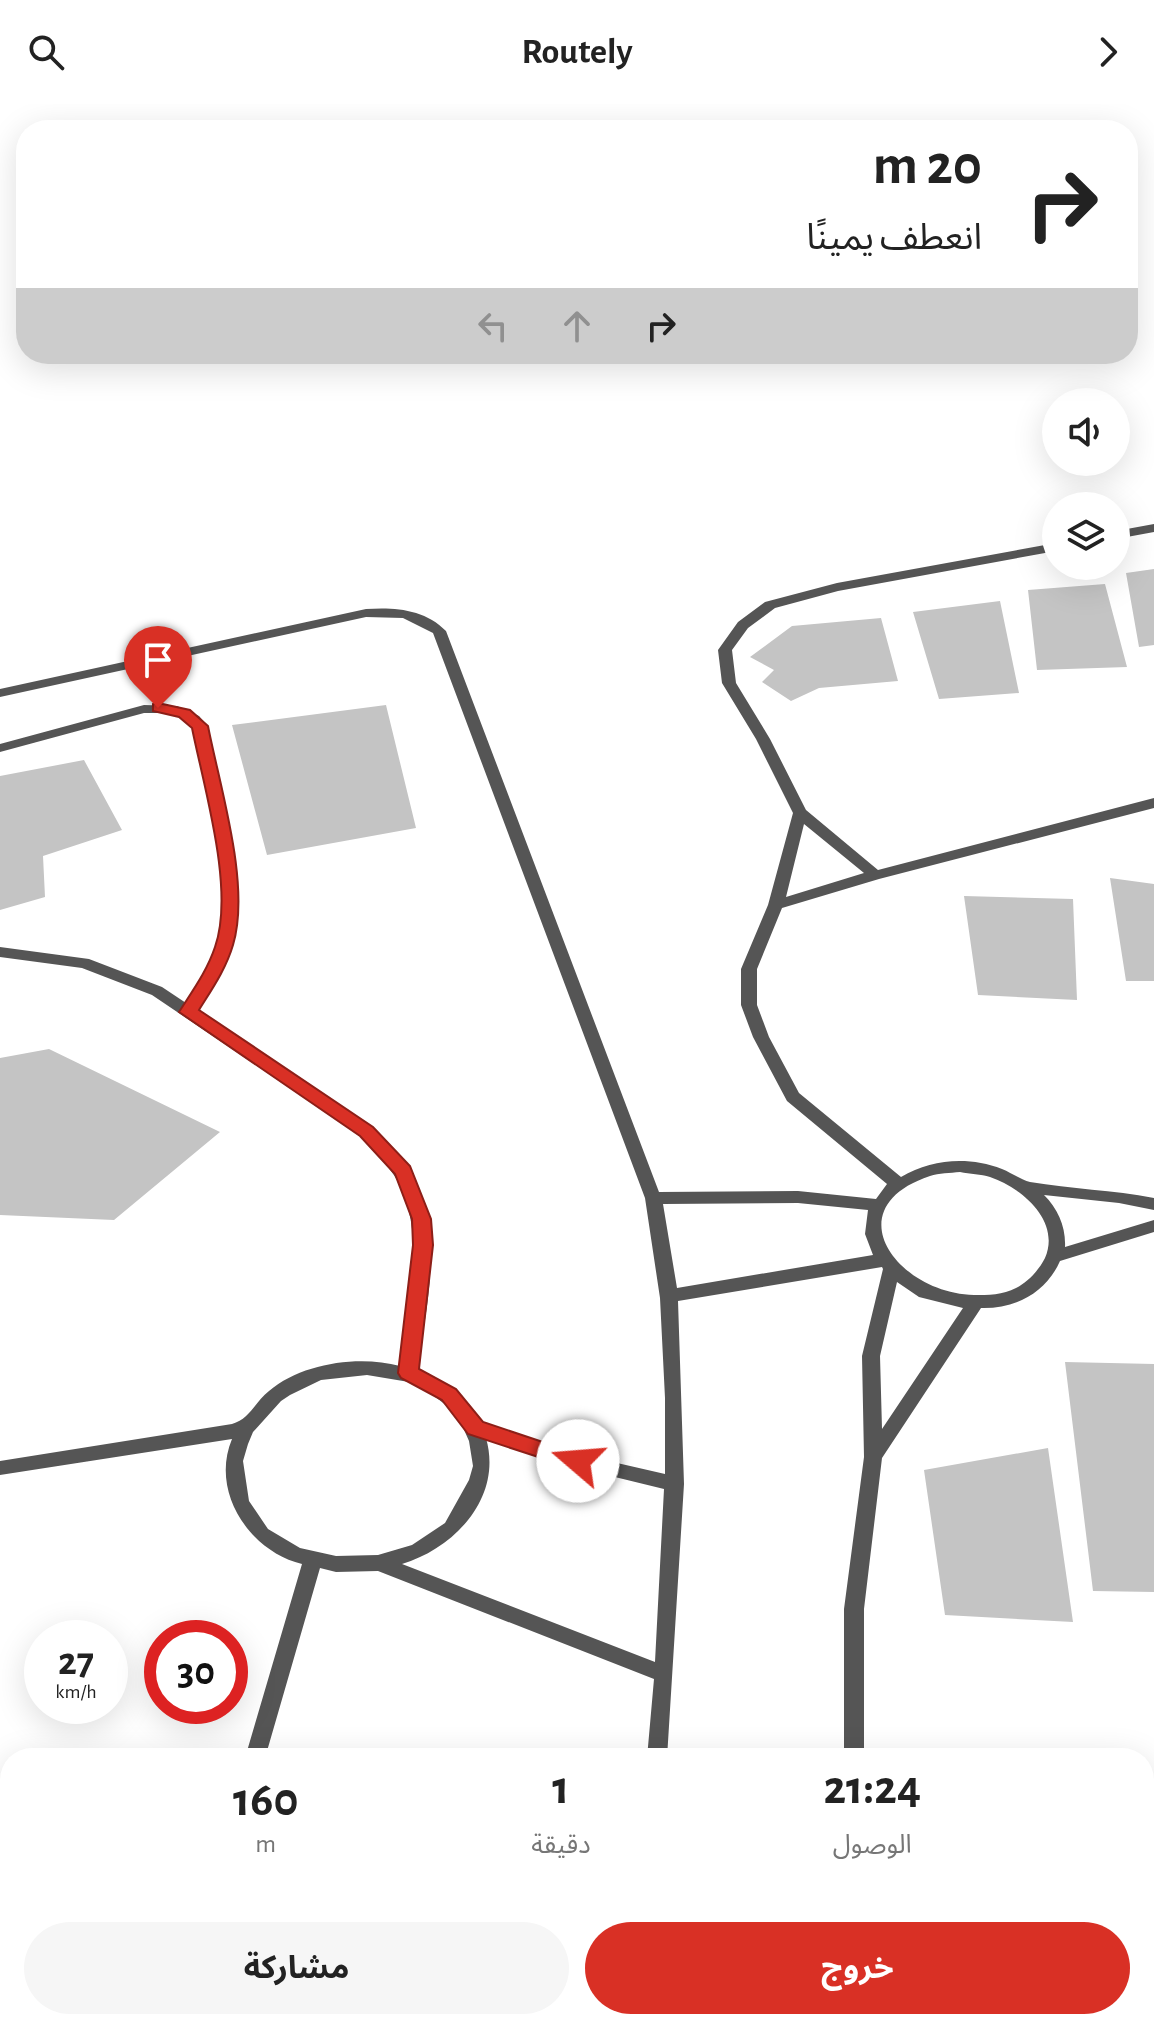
<!DOCTYPE html>
<html lang="ar">
<meta charset="utf-8">
<style>
body{margin:0;font-family:"Alegreya Sans","Noto Sans Arabic",sans-serif;background:#f6f6f6;color:#222;direction:rtl;height:100vh;display:flex;flex-direction:column;font-size:30px;white-space:nowrap}
*{box-sizing:border-box;margin:0}
p{font-size:26px;color:#767676}
.icon{flex:none;width:44px;height:44px;fill:none;stroke:currentColor;stroke-width:2;stroke-linecap:round;stroke-linejoin:round}
.map{position:relative;flex:1;overflow:hidden;direction:ltr}
.side{position:absolute;left:0px;top:1644px;width:1154px;height:282px;display:flex;flex-direction:column;background:#fff;border-radius:32px 32px 0 0;box-shadow:0 8px 32px #0002;direction:rtl}
.side>*{flex:none}
.guide{position:absolute;left:16px;top:16px;width:1122px;height:244px;border-radius:32px;box-shadow:0 8px 32px #0002;direction:rtl;background:#fff;color:#222;overflow:hidden}
.controls{position:absolute;left:1042px;top:284px;display:grid;gap:16px}
.controls a{display:grid;place-items:center;width:88px;height:88px;border-radius:50%;background:#fff;box-shadow:0 8px 32px #0002;font-size:40px}
.speed{position:absolute;left:24px;top:1516px;display:flex;gap:16px;font-size:40px;font-weight:700;text-align:center}
.speed>*{display:grid;place-content:center;width:104px;height:104px;border-radius:50%;background:#fff;box-shadow:0 8px 32px #0002;line-height:1}
.speed small{font-size:20px;font-weight:400}
.speed .limit{border:12px solid #d22;background:#fff;color:#111}
.pin{position:absolute;display:grid;place-items:center;width:68px;height:68px;color:#fff;margin:-82px -34px;border-radius:50% 50% 50% 0;rotate:-45deg;box-shadow:0 0 8px #0007}
.pin .icon{rotate:45deg}
.me{position:absolute;width:88px;margin:-44px;rotate:288deg;stroke-linejoin:round;filter:drop-shadow(0 0 6px #0008)}
.turn{display:flex;align-items:center;gap:28px;height:168px;padding:0 24px;font-size:36px}
.turn .icon{width:104px;height:104px;stroke-width:2.5}
.turn b{display:block;font-size:56px;line-height:68px}
.lanes{display:flex;align-items:center;height:76px;padding:0 24px;background:#0003;justify-content:center;gap:40px;direction:ltr}
.lanes .off{opacity:.35}
.eta{display:flex;justify-content:space-evenly;align-items:center;height:136px;text-align:center}
.eta b{font-size:48px;font-weight:700;line-height:56px}
.primary-button{display:flex;gap:16px;margin-top:auto;padding:16px 24px}
.primary-button a{flex:1;height:92px;border-radius:48px;background:#d93025;color:#fff;font-size:32px;font-weight:700;line-height:92px;text-align:center}
.primary-button a+a{background:#f6f6f6;color:#222}
header{display:flex;justify-content:space-between;align-items:center;height:104px;padding:0 24px;background:#fff;font-size:36px;font-weight:700}
.map>svg:first-child{display:block}
</style>
<header><svg class="icon" aria-label="forward" viewBox="0 0 24 24"><path d="M9 5l7 7-7 7"/></svg>Routely<svg class="icon" aria-label="search" viewBox="0 0 24 24"><circle cx="10" cy="10" r="6"/><path d="M15 15l6 6"/></svg></header>
<div class="map">
<svg width="1154" height="1925" viewBox="0 0 1154 1925">
<rect width="100%" height="100%" fill="#fff"/>
<path fill="#c4c4c4" d="M1154,465V541L1139,543L1126,469Z
M1105,480L1127,563L1037,566L1028,486Z
M1000,497L1019,589L939,595L913,508Z
M881,514L898,577L819,584L791,597L762,578L774,566L750,553L792,522Z
M386,601L416,724L267,751L232,621Z
M84,656L122,726L43,752L45,793L0,806V672Z
M1110,774L1154,780V877H1126Z
M964,792L1073,795L1077,896L978,891Z
M49,945L220,1028L114,1116L0,1111V954Z
M1065,1258L1154,1260V1488L1093,1487Z
M1048,1344L1073,1518L945,1511L924,1366Z"/>
<g fill="none" stroke-linecap="round" stroke-linejoin="round">
<path fill="#555" fill-rule="evenodd" d="M1154,420V428L1116,435V427Z
M1056,439V447L838,487L775,504L748,524L732,546L736,579L770,635L806,706L878,766L1154,694V704L879,775L782,804L757,865V901L769,933L799,989L901,1073C932,1055 968,1052 1002,1065C1012,1069 1021,1076 1030,1078C1071,1085 1113,1086 1154,1094V1106L1119,1099L1044,1091C1058,1105 1066,1123 1065,1143L1154,1116V1128L1060,1157C1046,1189 1015,1205 981,1204L882,1354L864,1505V1654H844V1505L864,1353L862,1252L883,1165L882,1163L678,1197L684,1380L667,1654H647L654,1575L378,1467L336,1468L320,1464L265,1654H245L302,1460C249,1447 210,1387 232,1335L0,1371V1357L232,1320C250,1315 255,1298 269,1287C302,1259 359,1251 400,1262C408,1204 425,1142 402,1086C393,1065 376,1049 361,1032L152,891L82,864L0,853V843L89,855L162,883L186,899C197,882 209,864 216,844C237,778 206,689 193,623L189,618L170,609H144L0,648V640L144,601L177,602L199,612L205,619C214,638 216,664 220,684C231,734 246,791 232,842C225,865 210,886 197,906C233,930 268,954 304,978C368,1021 425,1053 430,1139C433,1181 423,1225 417,1267L442,1278L460,1293L478,1317L578,1350L665,1370V1294L660,1194L645,1094L433,529L403,514L366,513L0,593V585L366,505C394,503 425,505 446,527L659,1088L798,1087L876,1095L887,1080L787,997L753,933L741,901V865L768,801L793,709L756,635L722,579L718,546L738,518L765,498L837,479ZM804,720L864,769L786,793ZM960,1068C970,1070 981,1070 990,1073C1022,1084 1061,1117 1045,1154C1039,1166 1028,1178 1016,1184C1003,1191 988,1191 974,1191C897,1189 834,1104 930,1072C939,1069 950,1069 960,1068ZM798,1099L868,1106L865,1130L873,1151L677,1184L663,1100ZM897,1178L919,1193L963,1204L882,1325L880,1252ZM367,1271L409,1278L429,1288L447,1302L461,1319L469,1337L473,1362L469,1376L445,1419L412,1441L378,1451L336,1452L300,1444L268,1425L249,1397L243,1357L248,1340L253,1328L281,1297L290,1291L321,1276ZM486,1334L578,1364L664,1385L655,1558L402,1460C455,1444 503,1393 486,1334Z
M167,1916H189L186,1925H164Z
M623,1916H645L644,1925H622Z
M837,1916H859V1925H837Z"/>
</g>
<path fill="#d93025" stroke="#8d1f18" stroke-width="2" d="M158,599L190,606L208,622C220,684 251,781 233,841C226,865 212,885 199,906L373,1023L410,1062L431,1115L433,1141L419,1265L456,1285L483,1318L585,1352L588,1357L585,1363L578,1366L468,1330L442,1296L401,1274L398,1269L413,1141L412,1115L395,1070L360,1032L179,908C193,886 207,867 215,843C235,786 204,684 192,624L179,613L153,607V600Z"/>
</svg>
<div class="controls">
<a><svg class="icon" aria-label="sound" viewBox="0 0 24 24"><path d="M4 9h4l5-4v14l-5-4H4zM17 9q2 3 0 6"/></svg></a>
<a><svg class="icon" aria-label="layers" viewBox="0 0 24 24"><path d="M12 4l9 5-9 5-9-5zM3 14l9 5 9-5"/></svg></a>
</div>
<div class="speed"><div>27<small>km/h</small></div><div class="limit">30</div></div>
<div class="pin" style="left:158px;top:604px;background:#d93025"><svg class="icon" aria-label="arrive" viewBox="0 0 24 24"><path d="M6 21V4h12l-3 4 3 4H6"/></svg></div>
<svg class="me" style="left:578px;top:1357px" viewBox="-20 -20 40 40"><circle r="19" fill="#fff"/><path d="M0-13L10 11 0 6-10 11z" fill="#d93025"/></svg>
<div class="guide">
<div class="turn"><svg class="icon" aria-label="right" viewBox="0 0 24 24"><path d="M7 20v-9h11M14 6l5 5-5 5"/></svg><div><b>20 m</b>انعطف يمينًا</div></div>
<div class="lanes"><svg class="icon off" aria-label="left" viewBox="0 0 24 24"><path d="M17 20v-9H6M10 6l-5 5 5 5"/></svg><svg class="icon off" aria-label="ahead" viewBox="0 0 24 24"><path d="M12 20V5M6 11l6-6 6 6"/></svg><svg class="icon" aria-label="right" viewBox="0 0 24 24"><path d="M7 20v-9h11M14 6l5 5-5 5"/></svg></div>
</div>
<section class="side">
<div class="eta">
<div><b>21:24</b><p>الوصول</p></div>
<div><b>1</b><p>دقيقة</p></div>
<div><b>160</b><p>m</p></div>
</div>
<div class="primary-button"><a>خروج</a><a>مشاركة</a></div>
</section>
</div>
